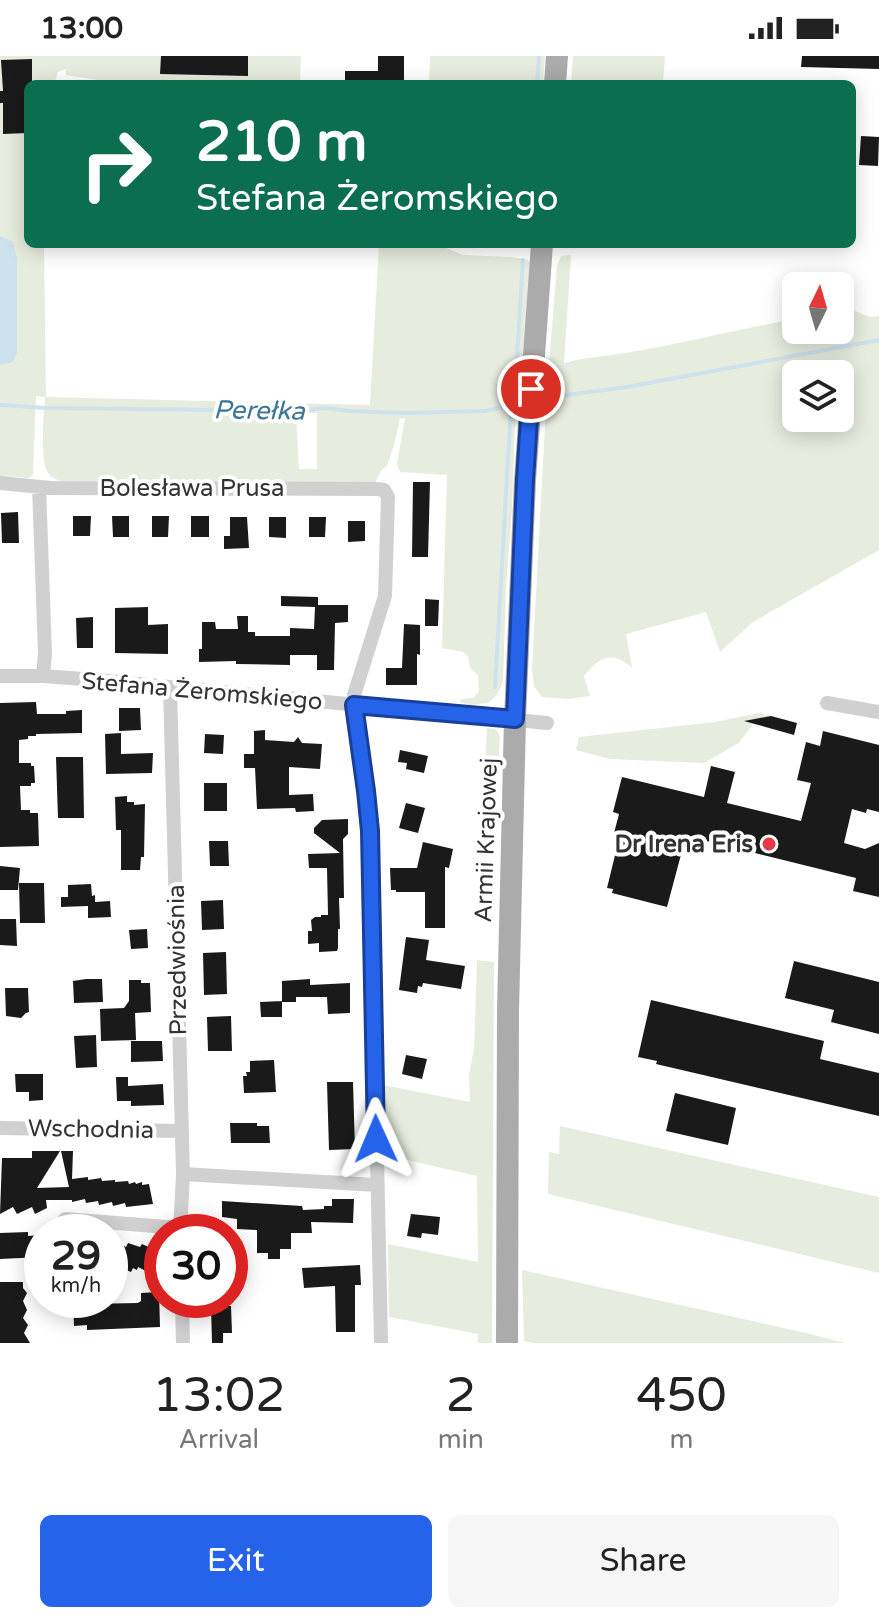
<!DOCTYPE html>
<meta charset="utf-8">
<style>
body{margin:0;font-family:"Varela Round",sans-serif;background:#f6f6f6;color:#222;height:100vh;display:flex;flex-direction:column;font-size:30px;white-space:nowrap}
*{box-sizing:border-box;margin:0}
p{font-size:26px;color:#767676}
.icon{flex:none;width:44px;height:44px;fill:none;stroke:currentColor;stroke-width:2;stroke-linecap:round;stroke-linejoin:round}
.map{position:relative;height:1287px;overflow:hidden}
.sheet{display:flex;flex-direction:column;background:#fff;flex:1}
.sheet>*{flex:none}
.banner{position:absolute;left:24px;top:24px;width:832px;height:168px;border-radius:12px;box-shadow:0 4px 20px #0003;background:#0b6e4f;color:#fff;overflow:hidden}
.needle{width:52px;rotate:5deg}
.fabs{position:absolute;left:782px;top:216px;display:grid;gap:16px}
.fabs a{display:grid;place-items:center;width:72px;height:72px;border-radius:12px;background:#fff;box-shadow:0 4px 20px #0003;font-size:40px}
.speed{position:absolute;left:24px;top:1158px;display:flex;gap:16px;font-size:40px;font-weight:700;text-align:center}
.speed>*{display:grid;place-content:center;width:104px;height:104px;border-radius:50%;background:#fff;box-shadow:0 4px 20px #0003;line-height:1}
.speed small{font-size:20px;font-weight:400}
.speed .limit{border:12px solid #d22;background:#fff;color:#111}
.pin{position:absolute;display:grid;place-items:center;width:68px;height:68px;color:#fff;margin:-34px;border:4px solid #fff;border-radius:50%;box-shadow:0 2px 8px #0007}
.me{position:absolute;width:88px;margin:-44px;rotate:359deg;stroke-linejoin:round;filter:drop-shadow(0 0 6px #0008)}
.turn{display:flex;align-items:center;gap:28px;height:168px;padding:0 40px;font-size:36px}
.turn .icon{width:104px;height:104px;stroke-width:2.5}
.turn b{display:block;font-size:56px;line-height:68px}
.eta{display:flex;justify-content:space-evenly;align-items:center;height:136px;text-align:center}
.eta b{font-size:48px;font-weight:600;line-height:56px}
.button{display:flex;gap:16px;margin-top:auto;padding:16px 40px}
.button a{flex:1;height:92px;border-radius:12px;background:#2563eb;color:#fff;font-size:32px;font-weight:600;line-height:92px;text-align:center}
.button a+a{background:#f6f6f6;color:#222}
.status{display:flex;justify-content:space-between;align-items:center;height:56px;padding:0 40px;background:#fff;direction:ltr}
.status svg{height:22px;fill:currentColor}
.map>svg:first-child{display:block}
</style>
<div class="status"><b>13:00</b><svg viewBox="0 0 49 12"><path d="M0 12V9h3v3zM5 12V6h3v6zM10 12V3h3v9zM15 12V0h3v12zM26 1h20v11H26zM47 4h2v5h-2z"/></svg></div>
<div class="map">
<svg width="879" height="1287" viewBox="0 0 879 1287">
<rect width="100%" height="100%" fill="#fff"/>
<path fill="#e6ecde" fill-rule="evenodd" d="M0,0H301L300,28H123L66,19V13L58,16L54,28H28V188H44L46,341L370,349L379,188H436L463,199L512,201L528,204L530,208L520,342L513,345L515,363L512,452L506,535L503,625L497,639L488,647L470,649L460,646L461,643L473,642L479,636L478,619L470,612L468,601L463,596L442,592L447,419L400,416L397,408L405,362L400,363L394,389L387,410L381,415L375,427L60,425C56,423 51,421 49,418C39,407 44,357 45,341L36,340L33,419L28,422L0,420ZM296,357H317V413H299Z
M430,0H545L543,28H429Z
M573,0H665L663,28H571Z
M571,199L564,307C586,301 609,300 631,296C687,287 741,272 796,263V274H840V256L853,254L870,261L879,260V494L753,566L720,596L706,556L626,578L632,612C613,594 599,601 584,620L590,640L568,643L542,641L534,630L532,613L547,332L557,210L561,200ZM840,318V362H796V318Z
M758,657L771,660L759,669L753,668L739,687L704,707L610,703L576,694L579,681L715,666Z
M487,672L495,673L500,680L495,766L482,764Z
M477,904L494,906L492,1287H478V1278L389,1261L388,1188L478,1206L477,1120L385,1099L383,1029L470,1046L469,1018L474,994Z
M560,1070L879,1141V1217L548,1138L549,1096L559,1098Z
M522,1214L802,1276L845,1287H532L524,1285Z"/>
<path fill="#cee2ee" d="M0,180L13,186L17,202V297L13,306L0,309Z"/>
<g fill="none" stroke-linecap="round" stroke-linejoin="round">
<path stroke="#cee2ee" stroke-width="4" d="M537,28L539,0
M551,341L627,331L879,284
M0,349L45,352L215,354L274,352L306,354L325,352L350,355L405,357L485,355L517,348
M514,349L523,204
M495,631L511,350"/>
</g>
<path fill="#1a1a1a" d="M161,0H248V20L160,18Z
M378,0H404V28H345V15H378Z
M802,0H879V13L801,11Z
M32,3V28H28V77L3,78V47H0V35H3L1,4Z
M861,80L879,81L878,110L859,109Z
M413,426H430L428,501H412Z
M18,456L19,487H2L1,457Z
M73,460H91L90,480H73Z
M112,460H129V481H113Z
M152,460H169L168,481H152Z
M191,460H209V481H191Z
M230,461H247L249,492L224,493V480H230Z
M269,461H286V482L269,481Z
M309,461H326L325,481H309Z
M348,465H365V485L348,486Z
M281,540L318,541V549H348V566L335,567L334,614H317V599H290V609L236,608V605L199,606V593H202V566H215L216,573H238L237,560H248V576H255V580H290V572L314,573L315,551L281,550Z
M425,543L439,544L438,570H425Z
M148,551V569L168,568V598L115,597V552Z
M93,561V592H77L76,562Z
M404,568L420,569V599L417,598V629H386V612H402Z
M36,646L37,658H66V655L82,654V677L36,678V680H28V683L19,684V707H31V710H34L35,727H31V730H20L21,754H30V757H38L39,790L0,791V647Z
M119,652H140L141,674L119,675Z
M771,660L797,667L794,679L744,665Z
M265,674V684L294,686L298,681L302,687L322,688L320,713L289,711V739L313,738L314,755L296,756L295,752L257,753L255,712H244V698H254V675Z
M823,675L879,689V756L867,753L866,757L852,753L844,787L865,793L879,787V841L853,835L856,822L686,780L667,851L612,837L613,833L607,832L619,783L613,781L619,758L613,756L622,721L704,741L711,710L735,716L727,747L801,765L811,727L797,724L806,686L820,690Z
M121,677V698L153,697L152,717L106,718L105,678Z
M205,678L224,679L223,698L204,697Z
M400,694L428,700L424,717L406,713L407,707L398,706Z
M56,701H83L84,762H58Z
M204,727H227V755H204Z
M127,740V746H134V749L145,748L144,801H141L140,814H121V774H116L115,741Z
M406,747L425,752L418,777L399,772Z
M348,763V778L343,783L344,842H339L340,873H338V892L337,895L319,896V887L308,888V875H312L311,864L315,861H321V859H328L327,812H309L308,798L340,797L314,777V772L322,764Z
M209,785H228L229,810H210Z
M423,786L453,793L449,812L445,811V872H425V836H396V834H391L390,812H417Z
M0,810L20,812L18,834H0Z
M19,827H44L45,867H20Z
M91,828L92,840L95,839V846L110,845L111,861L88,862V850L61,851V841H68V829Z
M223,844L224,873L202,874L201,845Z
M0,863H16L17,890L0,889Z
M147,873L148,892L131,893L129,874Z
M406,881L429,884L426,904L465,910L461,933L423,927L422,931L418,930L417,937L399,934Z
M226,896L227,938L204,939L203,897Z
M794,905L879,926V978L831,966L834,954L785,942Z
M86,923H102L103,946L74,947L73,925Z
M310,923V929L350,927V957L328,958L327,941H296V946H282V925Z
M129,924H141V927H150L151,956L135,957L136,984L101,985L100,953L124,952L129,945Z
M5,932H28L29,956L26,957L21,962L6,960Z
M651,944L824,985L820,1003L879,1017V1060L656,1008L657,1005L638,1001Z
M282,945V961H261L260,946Z
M231,960L232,995H208L207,961Z
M96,979L97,1011L76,1012L74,980Z
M131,985H162L163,1005L131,1006Z
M406,999L427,1003L422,1023L402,1018Z
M274,1004L276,1036L244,1037L243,1020H247L246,1016H250V1005Z
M15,1018H43V1044L29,1045V1036H16Z
M116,1021H128V1030L163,1028L164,1049L131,1050V1045H117Z
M327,1026H353L355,1093L329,1094Z
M675,1037L736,1052L728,1089L666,1075Z
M230,1067H257V1070H269L270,1087H231Z
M32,1095H60L37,1132L69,1131L61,1095H73L72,1123L88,1121V1124L101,1122L102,1125L115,1124V1126L128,1125L129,1128L135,1126L136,1128L142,1126V1129L149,1128L153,1148L126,1151L125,1147L113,1150L112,1146L99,1149L98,1145L86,1147L85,1143L72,1146V1144H46L47,1152L35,1158L32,1151L17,1158L13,1151L0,1158L2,1102H32Z
M332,1143H354L353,1167L311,1166L312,1177H291V1193H280V1203H268V1197H257V1174L237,1173V1163L222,1161V1145L302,1150L303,1154L324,1153V1150H332Z
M411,1158L440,1161L438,1179L422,1177L421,1182L407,1180Z
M28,1176V1180L42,1179V1201L0,1203V1177Z
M115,1186L126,1191L128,1187L140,1191L142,1188L155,1194L146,1215L138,1211L137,1214L133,1212L131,1216L119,1211L110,1231V1188L113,1189Z
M360,1209L361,1229H355V1276H336L335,1230L304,1232L302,1212Z
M0,1226H23V1232L27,1237L23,1245L27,1254L23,1262L28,1269L24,1277L30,1287H0Z
M159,1236L160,1271L87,1274V1269L74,1270L73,1245L89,1244L87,1248L138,1247L141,1245V1237Z
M211,1250H231L232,1277H223V1287H212Z"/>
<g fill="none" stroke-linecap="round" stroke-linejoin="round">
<path stroke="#d0d0d0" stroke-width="14" d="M0,427L51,432L377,433L384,434L388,441L385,540L354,639V649L366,735L370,775L381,1287
M39,431L45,597L43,620
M0,620H43L97,624L547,667
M170,631L183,1118L180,1176
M827,647L879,656
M0,1072L182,1075
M183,1118L377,1129
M65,1163L180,1172
M182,1244L183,1287"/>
<path stroke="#ababab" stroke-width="22" d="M555,28L557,0
M507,1287L508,955L515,663L525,424L542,188"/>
</g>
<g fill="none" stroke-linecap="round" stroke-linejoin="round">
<g stroke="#184099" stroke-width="20">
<path id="route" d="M376,1083L370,775L366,735L354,649L515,663L525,424L531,333"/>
</g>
<use href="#route" stroke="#2563eb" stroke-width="14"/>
</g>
<circle fill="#e73748" stroke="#fff" stroke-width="3" cx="769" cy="788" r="8"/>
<g text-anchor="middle" stroke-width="8" stroke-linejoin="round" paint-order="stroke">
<g font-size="24" fill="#333" stroke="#fff">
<text x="192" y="440">Bolesława Prusa</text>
<text transform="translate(202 635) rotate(5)" y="8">Stefana Żeromskiego</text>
<text transform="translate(486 784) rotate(-88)" y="8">Armii Krajowej</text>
<text transform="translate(177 904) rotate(-91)" y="8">Przedwiośnia</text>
<text transform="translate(91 1073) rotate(1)" y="8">Wschodnia</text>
</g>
<g font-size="24" font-weight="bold" fill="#333" stroke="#fff" text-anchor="end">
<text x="753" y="796">Dr Irena Eris</text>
</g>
<g font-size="26" font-style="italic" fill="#3e7697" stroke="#fff">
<text transform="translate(259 354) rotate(1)" y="9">Perełka</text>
</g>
</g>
</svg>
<div class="fabs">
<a><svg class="needle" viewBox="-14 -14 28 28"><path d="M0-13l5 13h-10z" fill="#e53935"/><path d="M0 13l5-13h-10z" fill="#767676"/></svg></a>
<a><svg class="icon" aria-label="layers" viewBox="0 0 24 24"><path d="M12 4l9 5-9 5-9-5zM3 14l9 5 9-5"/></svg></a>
</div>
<div class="speed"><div>29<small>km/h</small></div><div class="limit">30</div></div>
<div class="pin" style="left:531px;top:333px;background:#d93025"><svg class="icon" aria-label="arrive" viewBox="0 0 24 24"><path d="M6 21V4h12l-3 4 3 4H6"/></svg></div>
<svg class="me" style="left:376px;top:1083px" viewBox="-20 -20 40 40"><path d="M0-17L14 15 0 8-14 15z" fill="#2563eb" stroke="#fff" stroke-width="4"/></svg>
<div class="banner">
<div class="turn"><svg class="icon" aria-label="right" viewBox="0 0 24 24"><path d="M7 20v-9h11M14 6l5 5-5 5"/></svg><div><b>210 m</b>Stefana Żeromskiego</div></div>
</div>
</div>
<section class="sheet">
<div class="eta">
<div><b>13:02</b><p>Arrival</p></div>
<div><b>2</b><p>min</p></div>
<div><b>450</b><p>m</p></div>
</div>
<div class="button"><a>Exit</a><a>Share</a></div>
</section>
